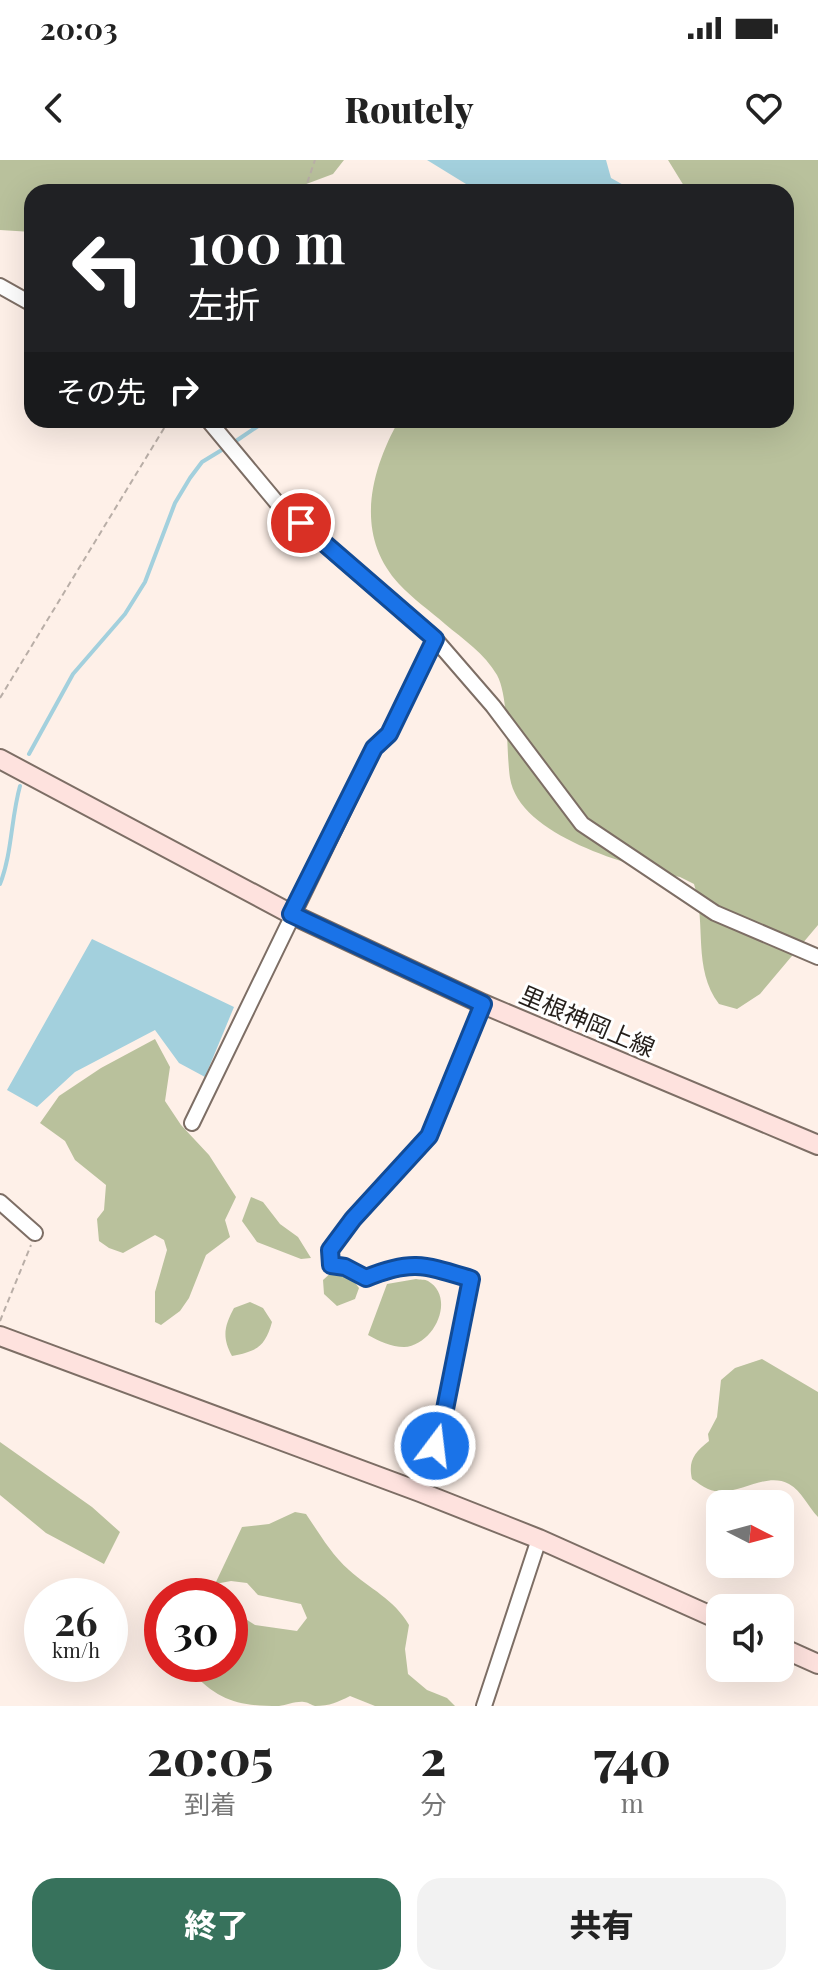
<!DOCTYPE html>
<html lang="ja">
<meta charset="utf-8">
<style>
body{margin:0;font-family:"Playfair Display","Noto Sans JP",serif;background:#f2f2f2;color:#222;height:100vh;display:flex;flex-direction:column;font-size:30px;white-space:nowrap}
*{box-sizing:border-box;margin:0}
p{font-size:26px;color:#767676}
.icon{flex:none;width:44px;height:44px;fill:none;stroke:currentColor;stroke-width:2;stroke-linecap:round;stroke-linejoin:round}
.map{position:relative;height:1546px;overflow:hidden}
.side{display:flex;flex-direction:column;background:#fff;flex:1}
.side>*{flex:none}
.hud{position:absolute;left:24px;top:24px;width:770px;height:244px;border-radius:24px;box-shadow:0 8px 32px #0002;background:#202124;color:#fff;overflow:hidden}
.needle{width:52px;rotate:96deg}
.fabs{position:absolute;left:706px;top:1330px;display:grid;gap:16px}
.fabs a{display:grid;place-items:center;width:88px;height:88px;border-radius:16px;background:#fff;box-shadow:0 8px 32px #0002;font-size:40px}
.speed{position:absolute;left:24px;top:1418px;display:flex;gap:16px;font-size:40px;font-weight:700;text-align:center}
.speed>*{display:grid;place-content:center;width:104px;height:104px;border-radius:50%;background:#fff;box-shadow:0 8px 32px #0002;line-height:1}
.speed small{font-size:20px;font-weight:400}
.speed .limit{border:12px solid #d22;background:#fff;color:#111}
.pin{position:absolute;display:grid;place-items:center;width:68px;height:68px;color:#fff;margin:-34px;border:4px solid #fff;border-radius:50%;box-shadow:0 2px 8px #0007}
.me{position:absolute;width:88px;margin:-44px;rotate:15deg;stroke-linejoin:round;filter:drop-shadow(0 0 6px #0008)}
.turn{display:flex;align-items:center;gap:28px;height:168px;padding:0 32px;font-size:36px}
.turn .icon{width:104px;height:104px;stroke-width:2.5}
.turn b{display:block;font-size:56px;line-height:68px}
.then{display:flex;align-items:center;height:76px;padding:0 32px;background:#0003;gap:16px;font-size:30px}
.eta{display:flex;justify-content:space-evenly;align-items:center;height:136px;text-align:center}
.eta b{font-size:48px;font-weight:800;line-height:56px}
.cta{display:flex;gap:16px;margin-top:auto;padding:16px 32px}
.cta a{flex:1;height:92px;border-radius:24px;background:#37725c;color:#fff;font-size:32px;font-weight:800;line-height:92px;text-align:center}
.cta a+a{background:#f2f2f2;color:#222}
.status{display:flex;justify-content:space-between;align-items:center;height:56px;padding:0 40px;background:#fff;direction:ltr}
.status svg{height:22px;fill:currentColor}
header{display:flex;justify-content:space-between;align-items:center;height:104px;padding:0 32px;background:#fff;font-size:36px;font-weight:800}
.map>svg:first-child{display:block}
</style>
<div class="status"><b>20:03</b><svg viewBox="0 0 49 12"><path d="M0 12V9h3v3zM5 12V6h3v6zM10 12V3h3v9zM15 12V0h3v12zM26 1h20v11H26zM47 4h2v5h-2z"/></svg></div>
<header><svg class="icon" aria-label="back" viewBox="0 0 24 24"><path d="M15 5l-7 7 7 7"/></svg>Routely<svg class="icon" aria-label="heart" viewBox="0 0 24 24"><path d="M12 20l-8-8c-3-5 5-10 8-4 3-6 11-1 8 4z"/></svg></header>
<div class="map">
<svg width="818" height="1546" viewBox="0 0 818 1546">
<rect width="100%" height="100%" fill="#fef0e8"/>
<path fill="#b9c19c" d="M0,0H344L333,14L285,32H32V72L0,70Z
M668,0H818V765L760,834L737,849L719,844C692,808 707,764 694,724L680,717C630,706 519,676 510,618C506,591 509,537 497,515C485,494 463,479 445,464C430,451 412,438 399,424C354,375 370,312 399,260H786V32H681L684,26Z
M155,879L170,907L165,941L181,965L209,995L236,1037L225,1060L230,1077L206,1095L189,1138L180,1151L161,1165L155,1162V1132L167,1090L164,1080L155,1075L123,1093L109,1088L99,1081L97,1059L104,1050L106,1025L75,1000L65,981L40,963L59,936L101,908Z
M251,1037L263,1042L280,1064L298,1077L311,1098L301,1099L257,1082L242,1061Z
M345,1109L359,1128L355,1139L337,1146L324,1134L323,1120L333,1111Z
M416,1119C420,1120 425,1119 428,1121C456,1137 435,1185 404,1187C391,1187 379,1181 368,1175L387,1124Z
M250,1142L263,1148L272,1162C265,1187 257,1191 232,1196C222,1177 224,1167 234,1148Z
M762,1199L818,1232V1357C808,1347 802,1331 789,1324C764,1310 735,1340 708,1329C703,1327 697,1322 692,1319C688,1301 694,1293 709,1281L708,1274L717,1257L721,1220L735,1208Z
M0,1282L92,1347L120,1372L104,1404L46,1373L0,1335Z
M295,1352L306,1354C319,1373 331,1394 349,1410C370,1429 394,1439 409,1465L405,1489L408,1514L427,1530L447,1538L455,1546H375L350,1536C338,1542 330,1546 315,1546C311,1545 308,1542 304,1542C296,1541 287,1545 279,1546C239,1546 218,1541 191,1511L193,1504H230V1449L255,1465L297,1471L307,1458L301,1444L258,1435L247,1423L231,1421L215,1424L242,1367L269,1364Z"/>
<path fill="#a3d0dd" d="M427,0H606L611,18L636,32H479Z
M92,779L234,847L205,917L179,903L155,870L75,912L37,947L7,930Z"/>
<g fill="none" stroke-linecap="round" stroke-linejoin="round">
<path stroke="#a3d0dd" stroke-width="4" d="M233,283L267,260
M29,594L73,514L125,454L145,422L175,343L190,318L202,302L225,288
M0,724C12,694 11,658 20,626"/>
<g stroke="#7d6e65" stroke-width="18">
<path id="street" d="M0,126L32,144
M208,260L278,344L435,479L493,546L582,664L715,753L818,797
M192,963L374,588L389,574L435,479
M0,1042L35,1073
M420,1332L442,1264L471,1119C425,1105 412,1100 366,1118L345,1107L331,1105L330,1090L353,1059L429,976L483,844
M484,1546L539,1379"/>
</g>
<g stroke="#7d6e65" stroke-width="22">
<path id="secondary" d="M0,599L291,754L483,844L818,985
M0,1176L420,1332L539,1379L720,1460
M780,1487L818,1504"/>
</g>
<path stroke="#b9aea7" stroke-width="2" stroke-dasharray="6 4" stroke-linecap="butt" d="M304,32L315,0
M0,538L169,260
M0,1161L31,1085"/>
<use href="#street" stroke="#fff" stroke-width="14"/>
<use href="#secondary" stroke="#fee2de" stroke-width="18"/>
</g>
<g fill="none" stroke-linecap="round" stroke-linejoin="round">
<g stroke="#114b97" stroke-width="20">
<path id="route" d="M301,363L435,479L389,574L374,588L291,754L483,844L429,976L353,1059L330,1090L331,1105L345,1107L366,1118C412,1099 425,1105 471,1119L442,1264L435,1286"/>
</g>
<use href="#route" stroke="#1a73e8" stroke-width="14"/>
</g>
<g text-anchor="middle" stroke-width="6" stroke-linejoin="round" paint-order="stroke">
<g font-size="24" fill="#241e1a" stroke="#fff">
<text transform="translate(587 862) rotate(23)" y="8">里根神岡上線</text>
</g>
</g>
</svg>
<div class="fabs">
<a><svg class="needle" viewBox="-14 -14 28 28"><path d="M0-13l5 13h-10z" fill="#e53935"/><path d="M0 13l5-13h-10z" fill="#767676"/></svg></a>
<a><svg class="icon" aria-label="sound" viewBox="0 0 24 24"><path d="M4 9h4l5-4v14l-5-4H4zM17 9q2 3 0 6"/></svg></a>
</div>
<div class="speed"><div>26<small>km/h</small></div><div class="limit">30</div></div>
<div class="pin" style="left:301px;top:363px;background:#d93025"><svg class="icon" aria-label="arrive" viewBox="0 0 24 24"><path d="M6 21V4h12l-3 4 3 4H6"/></svg></div>
<svg class="me" style="left:435px;top:1286px" viewBox="-20 -20 40 40"><circle r="17" fill="#1a73e8" stroke="#fff" stroke-width="3"/><path d="M0-11L8 9 0 5-8 9z" fill="#fff"/></svg>
<div class="hud">
<div class="turn"><svg class="icon" aria-label="left" viewBox="0 0 24 24"><path d="M17 20v-9H6M10 6l-5 5 5 5"/></svg><div><b>100 m</b>左折</div></div>
<div class="then">その先<svg class="icon" aria-label="right" viewBox="0 0 24 24"><path d="M7 20v-9h11M14 6l5 5-5 5"/></svg></div>
</div>
</div>
<section class="side">
<div class="eta">
<div><b>20:05</b><p>到着</p></div>
<div><b>2</b><p>分</p></div>
<div><b>740</b><p>m</p></div>
</div>
<div class="cta"><a>終了</a><a>共有</a></div>
</section>
